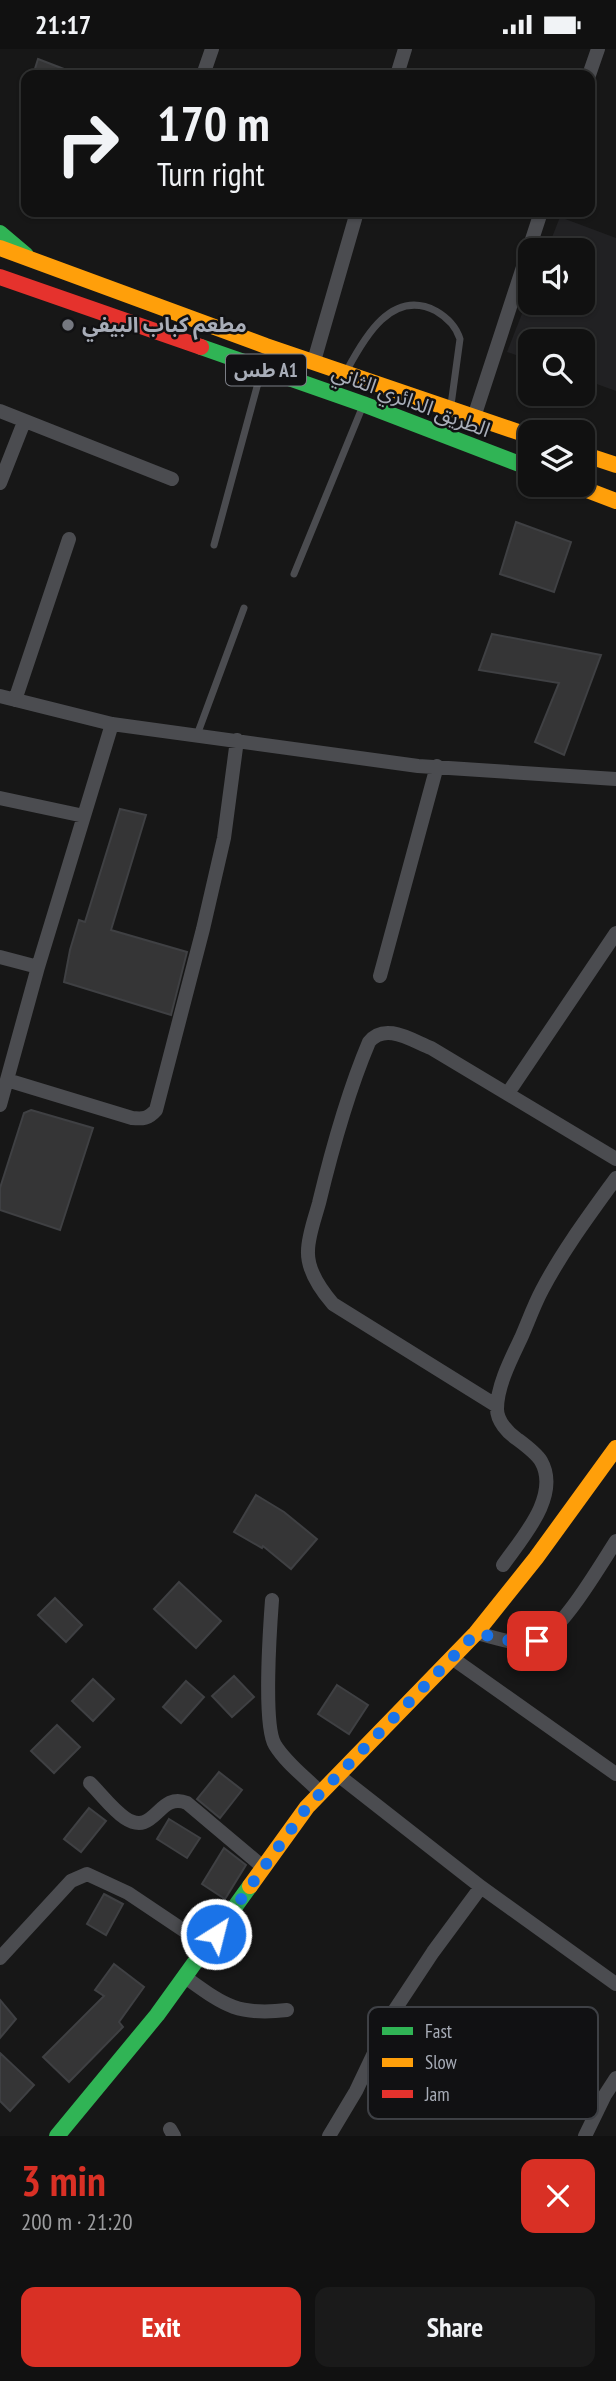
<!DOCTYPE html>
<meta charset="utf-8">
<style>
body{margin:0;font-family:"PT Sans Narrow","Noto Sans Arabic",sans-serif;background:#1a1a1a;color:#f1f3f6;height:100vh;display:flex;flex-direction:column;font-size:26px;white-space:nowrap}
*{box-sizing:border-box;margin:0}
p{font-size:23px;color:#9c9d9f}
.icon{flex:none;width:38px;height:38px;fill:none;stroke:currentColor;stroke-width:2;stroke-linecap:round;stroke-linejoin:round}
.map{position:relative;height:2087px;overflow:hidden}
.side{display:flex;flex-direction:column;background:#111;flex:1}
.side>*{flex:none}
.top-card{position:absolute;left:21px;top:21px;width:574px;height:147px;border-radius:14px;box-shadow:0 2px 5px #0004,0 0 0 2px #303131;background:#111;color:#f1f3f6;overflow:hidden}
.fabs{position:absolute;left:518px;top:189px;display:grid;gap:14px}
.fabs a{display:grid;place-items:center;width:77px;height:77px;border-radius:14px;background:#111;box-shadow:0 2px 5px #0004,0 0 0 2px #303131;font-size:35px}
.pin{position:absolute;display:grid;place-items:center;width:60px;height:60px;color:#fff;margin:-30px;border-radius:14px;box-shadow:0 4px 10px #0006}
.me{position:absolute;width:77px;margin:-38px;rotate:36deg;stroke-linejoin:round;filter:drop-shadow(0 0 5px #0008)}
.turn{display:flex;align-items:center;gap:24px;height:147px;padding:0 21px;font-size:32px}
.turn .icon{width:91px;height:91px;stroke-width:2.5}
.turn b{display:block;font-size:49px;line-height:60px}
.round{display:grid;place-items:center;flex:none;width:74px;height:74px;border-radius:14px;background:#1a1a1a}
.head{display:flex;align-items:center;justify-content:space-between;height:119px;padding:0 21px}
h1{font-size:42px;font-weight:700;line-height:52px;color:#d93025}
.primary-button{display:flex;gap:14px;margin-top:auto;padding:14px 21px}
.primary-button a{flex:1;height:80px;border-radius:14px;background:#d93025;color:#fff;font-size:28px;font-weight:700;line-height:80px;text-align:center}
.primary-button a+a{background:#1a1a1a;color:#f1f3f6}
.status{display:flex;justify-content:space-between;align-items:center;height:49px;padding:0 35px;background:#111;direction:ltr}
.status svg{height:19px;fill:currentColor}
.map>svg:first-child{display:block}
</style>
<div class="status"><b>21:17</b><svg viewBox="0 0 49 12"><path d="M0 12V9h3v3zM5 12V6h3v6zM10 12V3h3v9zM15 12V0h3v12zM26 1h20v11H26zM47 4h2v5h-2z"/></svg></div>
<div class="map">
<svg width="616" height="2087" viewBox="0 0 616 2087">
<rect width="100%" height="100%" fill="#171717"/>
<path fill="#212123" d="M560,168L616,189V342L583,330V292H530V311L507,303L530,244V254H583V201H547Z"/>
<path fill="#353536" stroke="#3f4043" stroke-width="2" d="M38,10L77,25V26H33Z
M516,473L571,493L554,543L500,525Z
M492,585L601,606L564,706L535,693L559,634L479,621Z
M120,760L146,766L111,881L187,903L171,966L64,933L70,901L79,871L85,873Z
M31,1061L93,1079L60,1181L0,1161V1139L24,1064Z
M256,1446L284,1463L317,1490L291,1520L263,1497L262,1499L234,1483Z
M179,1533L221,1572L196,1599L154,1560Z
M55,1549L82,1576L66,1593L38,1566Z
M234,1627L254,1648L232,1668L212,1647Z
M93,1630L114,1650L93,1672L72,1652Z
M186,1632L204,1648L181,1674L163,1658Z
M337,1636L368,1656L349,1685L318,1665Z
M57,1676L80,1698L54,1724L31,1702Z
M219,1723L242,1741L220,1769L197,1750Z
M89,1759L106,1772L81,1803L64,1790Z
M169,1770L200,1789L187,1809L157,1790Z
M224,1799L246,1816L225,1850L202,1835Z
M104,1845L123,1855L106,1886L87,1875Z
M114,1915L144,1938L119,1973L123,1978L69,2033L43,2008L104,1947L95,1941Z
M0,1951L16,1970L0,1989Z
M0,2004L34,2036L10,2062L0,2052Z"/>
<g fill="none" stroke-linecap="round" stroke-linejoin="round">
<path stroke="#4b4c50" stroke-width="7" d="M347,321C364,289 392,239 436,262C448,269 456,277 460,290L451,356
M214,496L261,323
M294,525L362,359
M197,686L244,559"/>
<path stroke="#4b4c50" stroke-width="14" d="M203,26L212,0
M397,26L405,0
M589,26L598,0
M314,312L357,163
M0,362L172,430
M474,368L541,163
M0,434L24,373
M0,647L112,675L418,717L616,730
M15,651L69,490
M0,749L84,767
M0,908L38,918
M380,927L437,717
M7,1031L132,1069C143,1070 148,1070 156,1061L203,880L224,789L237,691
M508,1044L616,884
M0,1056L38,918L112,675
M497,1357L333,1255C321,1241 307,1222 308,1202C308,1187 315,1169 319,1154C332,1100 347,1045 369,993C385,973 411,991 431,999L616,1110
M503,1516C521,1490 561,1447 541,1412C536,1404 525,1396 517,1390C508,1384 497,1372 497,1360C497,1337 511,1310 521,1289C528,1273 534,1256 542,1241C563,1201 590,1165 616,1129
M272,1551C270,1578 263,1677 275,1696C286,1714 305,1728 320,1743
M476,1584C494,1588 517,1597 535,1593C560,1586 601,1515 616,1492
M452,1609L616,1725
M338,1726L481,1838L616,1935
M90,1734C101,1745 112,1760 125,1769C155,1789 158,1742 187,1754L263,1818
M0,1909L71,1832L87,1825L128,1844L207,1897
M185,1928C224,1956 237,1967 287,1961
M170,2080L174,2087
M329,2087L356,2042L394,1962L433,1903L481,1838
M585,2087L605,2046L616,2029"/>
<path stroke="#30b455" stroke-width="16" d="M0,184L26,206
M201,298L363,355L530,419
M57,2087L157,1966L250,1837"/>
<path stroke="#ff9f0a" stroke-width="16" d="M0,199L266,297L530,387
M583,405L616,416
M574,436L616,452
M250,1837L307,1758L476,1584L536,1509L616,1399"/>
<path stroke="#e5322d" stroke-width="16" d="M0,228L201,298"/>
</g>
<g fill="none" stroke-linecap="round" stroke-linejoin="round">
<path stroke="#1a73e8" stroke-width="12" stroke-dasharray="0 21.6" d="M216,1885L307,1758L476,1584L520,1594L537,1592"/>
</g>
<circle fill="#757880" stroke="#111113" stroke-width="2.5" cx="68" cy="276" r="7"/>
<g text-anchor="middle" stroke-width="5" stroke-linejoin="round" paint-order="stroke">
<rect fill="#111113" stroke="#7b7e86" stroke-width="2" x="226" y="305.5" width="80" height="31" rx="5"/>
<g font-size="19" font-weight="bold" fill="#a8adb8">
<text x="266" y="328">طس A1</text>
</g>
<g font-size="21" font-weight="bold" fill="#a8adb8" stroke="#111113" text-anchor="start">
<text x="82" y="283">مطعم كباب البيفي</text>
</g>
<g font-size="21" fill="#a8adb8" stroke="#111113">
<text transform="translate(411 352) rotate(21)" y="7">الطريق الدائري الثاني</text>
</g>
</g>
<rect x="368" y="1958" width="230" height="112" rx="10" fill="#111113" stroke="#3e4045" stroke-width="2"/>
<rect x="382" y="1978" width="31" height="8" fill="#30b455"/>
<rect x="382" y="2009" width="31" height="9" fill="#ff9f0a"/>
<rect x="382" y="2041" width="31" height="8" fill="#e5322d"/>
<g font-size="19" fill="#a8adb8">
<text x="425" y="1989">Fast</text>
<text x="425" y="2020">Slow</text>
<text x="425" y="2052">Jam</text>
</g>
</svg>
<div class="fabs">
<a><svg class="icon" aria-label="sound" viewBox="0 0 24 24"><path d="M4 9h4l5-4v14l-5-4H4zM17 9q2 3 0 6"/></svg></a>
<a><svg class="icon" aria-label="search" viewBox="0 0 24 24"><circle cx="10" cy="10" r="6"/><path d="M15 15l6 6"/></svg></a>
<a><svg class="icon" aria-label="layers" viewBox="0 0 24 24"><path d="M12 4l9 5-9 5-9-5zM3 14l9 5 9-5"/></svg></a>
</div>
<div class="pin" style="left:537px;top:1592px;background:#d93025"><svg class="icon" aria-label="arrive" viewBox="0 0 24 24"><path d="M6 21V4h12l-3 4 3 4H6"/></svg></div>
<svg class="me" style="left:216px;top:1885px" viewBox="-20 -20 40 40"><circle r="17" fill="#1a73e8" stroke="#fff" stroke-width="3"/><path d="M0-11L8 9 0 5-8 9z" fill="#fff"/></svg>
<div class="top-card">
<div class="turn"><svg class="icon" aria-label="right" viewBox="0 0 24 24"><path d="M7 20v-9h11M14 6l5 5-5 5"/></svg><div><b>170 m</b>Turn right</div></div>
</div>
</div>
<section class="side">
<div class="head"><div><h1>3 min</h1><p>200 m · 21:20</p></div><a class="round" style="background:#d93025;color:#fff"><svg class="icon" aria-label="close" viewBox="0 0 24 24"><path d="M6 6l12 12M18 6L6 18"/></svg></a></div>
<div class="primary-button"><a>Exit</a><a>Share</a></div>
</section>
